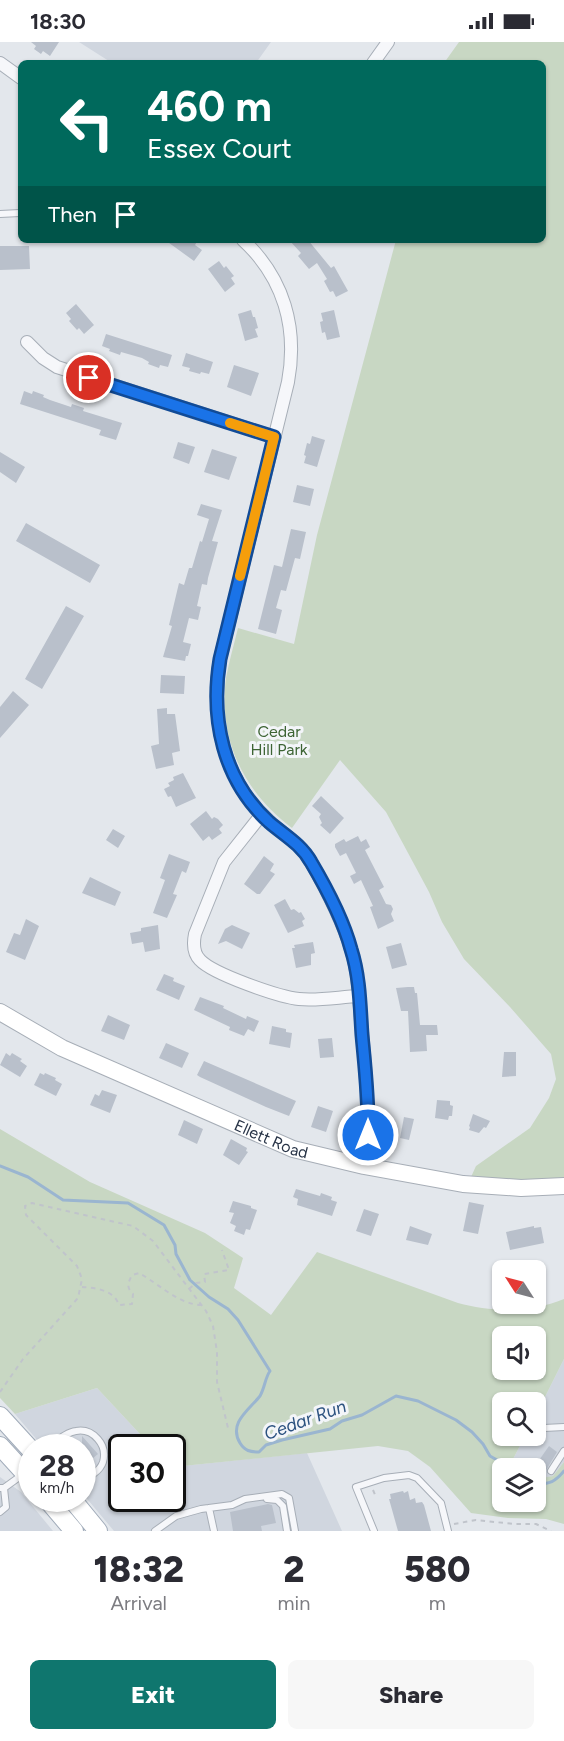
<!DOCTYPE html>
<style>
body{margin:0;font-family:Figtree,sans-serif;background:#f7f7f7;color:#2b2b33;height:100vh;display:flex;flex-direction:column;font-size:22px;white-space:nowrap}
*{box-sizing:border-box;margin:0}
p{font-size:20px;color:#7c7c81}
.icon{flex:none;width:33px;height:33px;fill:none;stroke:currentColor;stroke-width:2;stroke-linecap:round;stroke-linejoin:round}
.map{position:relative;height:1489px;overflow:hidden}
.details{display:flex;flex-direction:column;background:#fff;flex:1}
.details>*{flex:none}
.banner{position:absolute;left:18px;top:18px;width:528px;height:183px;border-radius:9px;box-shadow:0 2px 4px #0004;background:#00695c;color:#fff;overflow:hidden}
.needle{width:39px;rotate:306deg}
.tools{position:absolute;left:492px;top:1218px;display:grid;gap:12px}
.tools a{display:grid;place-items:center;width:54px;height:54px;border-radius:9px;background:#fff;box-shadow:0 2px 4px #0004;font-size:30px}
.speed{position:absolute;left:18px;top:1392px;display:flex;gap:12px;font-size:30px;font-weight:700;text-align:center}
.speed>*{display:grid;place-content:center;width:78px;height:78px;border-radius:50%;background:#fff;box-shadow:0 2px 4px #0004;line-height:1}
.speed small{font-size:15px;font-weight:400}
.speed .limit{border:3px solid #111;border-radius:9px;background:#fff;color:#111}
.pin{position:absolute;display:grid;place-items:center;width:51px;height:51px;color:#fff;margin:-26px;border:3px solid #fff;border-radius:50%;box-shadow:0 2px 6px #0007}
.me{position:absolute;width:66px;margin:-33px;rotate:0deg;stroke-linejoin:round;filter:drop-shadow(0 0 4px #0008)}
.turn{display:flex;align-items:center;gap:21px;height:126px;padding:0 30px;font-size:27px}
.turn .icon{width:78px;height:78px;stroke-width:2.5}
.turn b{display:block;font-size:42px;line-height:51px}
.then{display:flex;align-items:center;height:57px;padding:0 30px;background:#0003;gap:12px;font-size:22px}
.eta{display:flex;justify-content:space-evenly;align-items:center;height:102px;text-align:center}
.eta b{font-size:36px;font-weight:800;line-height:42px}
.cta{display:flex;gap:12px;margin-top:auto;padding:12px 30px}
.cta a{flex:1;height:69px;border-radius:9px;background:#0f766e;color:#fff;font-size:24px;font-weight:800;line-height:69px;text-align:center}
.cta a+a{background:#f7f7f7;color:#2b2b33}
.status{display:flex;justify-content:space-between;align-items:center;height:42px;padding:0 30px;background:#fff;direction:ltr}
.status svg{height:16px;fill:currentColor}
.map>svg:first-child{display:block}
</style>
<div class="status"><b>18:30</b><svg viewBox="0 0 49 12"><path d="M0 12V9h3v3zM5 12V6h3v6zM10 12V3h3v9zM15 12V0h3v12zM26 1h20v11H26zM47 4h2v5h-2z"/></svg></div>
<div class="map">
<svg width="564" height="1489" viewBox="0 0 564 1489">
<rect width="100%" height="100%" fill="#e3e7ec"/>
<path fill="#d0d6df" d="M79,0H271L256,21H112Z
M564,1317V1420L553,1434L537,1438L536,1426H519L511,1421L525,1394H536V1373Z
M97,1346L152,1405L122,1406V1456H172L173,1425L307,1411L342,1489H114L83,1452L82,1406L43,1405L15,1372Z
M0,1435L21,1450L53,1489H0Z"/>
<path fill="#c8d7c3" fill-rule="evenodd" d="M459,0H564V1136L554,1137L486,1138L471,1135L476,1124L530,1086L549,1056L556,1037L551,1012L510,965L464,917L442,880L429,850L386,770L340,718L292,786C244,750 218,698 226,636C229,619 234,603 238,586L294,602L317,493L396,198H543V21H444Z
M0,1087L90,1140L205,1191L243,1216L234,1246L271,1273L317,1210L458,1261C491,1270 531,1271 564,1257V1317L536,1373V1360H502V1394H525L511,1421L519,1426H502V1460H536V1437L553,1434L564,1420V1482L546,1477L508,1476L471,1471L430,1425L408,1409L378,1404L173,1425L172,1406L152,1405L97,1346L15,1372L0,1356ZM502,1294H536V1328H502Z"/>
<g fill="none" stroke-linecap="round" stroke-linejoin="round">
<path stroke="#9ab5d0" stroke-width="3" d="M0,1124L28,1135L63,1158L128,1161L164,1183L175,1203L176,1212L190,1238L209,1255L228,1267L238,1278L270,1329C265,1336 265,1345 260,1354C249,1368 228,1381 240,1401C245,1409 250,1410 259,1410L266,1403L282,1398L330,1387L342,1379L362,1373L396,1354L418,1359L456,1378L472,1390L483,1402L490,1414L511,1426
M536,1442C550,1442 555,1440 564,1429"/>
</g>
<path fill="#b9c0cb" d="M31,0H59L50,14L43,9L41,12L34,7L36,4Z
M165,198H198L195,203L202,208L194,219Z
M289,198H308L331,226L334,224L348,249L336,255L333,249L330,250L324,239L327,237L317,221L309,227L298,214L301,211Z
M0,204H29L30,227L0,228Z
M219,219L224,226L226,224L234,234L231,236L235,242L225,250L208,227Z
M76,262L94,283L84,292L79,286L77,288L69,279L71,277L66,271Z
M251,268L253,275H255L258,286L255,287L258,295L245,299L238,272Z
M334,268L340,295L327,298L325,290L322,291L320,280L323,279L321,271Z
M106,292L172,313L168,325L160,323L159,326L148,322L149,320L142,316L121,310L120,313L109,309L110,307L102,304Z
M186,311L213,320L209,332L201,330L200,332L189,329L190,326L182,324Z
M234,323L259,331L251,354L227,345Z
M24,349L32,352L33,349L44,353L43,355L50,358L71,365L72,362L84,366L83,369L122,381L116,398L99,393L101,388L20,362Z
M312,394L325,398L317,425L304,421L306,414L304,413L307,401L310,402Z
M178,400L195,405L189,422L173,416Z
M212,407L237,415L229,438L204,430Z
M0,410L25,425L16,441L0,430Z
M297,443L314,447L310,464L293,460Z
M201,462L222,468L212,499L218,500L208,536L207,543L202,542L197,564L201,565L198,578L189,576L183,600L191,602L188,614H186L185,619L163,615L172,584L169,583L179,541L184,543L189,526H192L200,499L202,500L209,477L197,473Z
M26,481L100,523L90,541L16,499Z
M291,487L306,490L300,517L295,516L286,549L281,548L276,566L282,568L276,592L258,587L274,523L282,525Z
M66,564L84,574L42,647L25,637Z
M161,633L185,634L184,652L160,651Z
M13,649L29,663L0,696V665Z
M167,666V672H175L180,709L172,711L174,723L156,727L151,704L159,702L157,667Z
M183,731L196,756L176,765L171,754L168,755L164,747L170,744L168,741L174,738L173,735Z
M321,754L344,776L330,792L320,783L322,781L319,775L321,772L312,764Z
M206,769L212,777L214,775L218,777L223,783L219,787L222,791L212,798L209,794L203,799L190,782Z
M113,787L125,794L118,806L106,798Z
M358,794L361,800L366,797L370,805L365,808L384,845L379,848L386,862L391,863L393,867L391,872L394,879L378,887L370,865L373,864L361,838L354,842L350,834L356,831L346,811L340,814L335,805V802L344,797L346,800Z
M169,812L190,820L186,831L182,829L173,852L177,853L167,876L153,871L165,838L160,836Z
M264,814L274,822L270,829L275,832L260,852H257L244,842Z
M90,835L121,850L115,864L82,851Z
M285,857L291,868L294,867L299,871L301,870L305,877L302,879L304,884L288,891L274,863Z
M26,877L39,884L25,918L6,910L14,891L20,893Z
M158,883L160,907L145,910L143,900L132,902L130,891L141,889V886Z
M232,883L250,891L242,907L226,899L218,902L225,887Z
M313,900L315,911L311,912V923L296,926L292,906H295L294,903Z
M401,901L407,923L392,927L386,905Z
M164,932L174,936L173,939L185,944L179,958L156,948Z
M408,945H414L415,951H417L420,983H437L438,993H426L427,1009L410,1010L408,969H401L396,946Z
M200,955L224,964L223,966L246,977L247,974L259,979L254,990L248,987L244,994L229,988L230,985L194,968Z
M108,973L130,983L124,998L101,989Z
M272,984L286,987V990L292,991L290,1006L269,1002Z
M332,996L334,1015L320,1016L318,997Z
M166,1001L189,1011L182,1026L159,1016Z
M504,1010H516V1034L502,1035Z
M6,1011L10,1014L12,1011L22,1017L20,1019L27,1024L20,1035L0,1023Z
M204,1019L296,1059L289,1074L266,1065L200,1035L197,1033Z
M40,1031L44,1033L45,1031L56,1036L55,1038L62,1042L56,1054L34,1043Z
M102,1048L117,1053L110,1071L90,1063L95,1052L99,1054Z
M437,1058L450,1059V1063L453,1064L452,1074H449L448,1078L435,1076Z
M318,1064L333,1069L326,1090L311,1085Z
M473,1072L490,1079L486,1086L484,1085L479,1091L469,1088L470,1085L469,1084Z
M404,1075L414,1077L409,1098L400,1096Z
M184,1078L203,1087L197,1102L178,1093Z
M231,1097L247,1106L246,1109L248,1110L239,1123L223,1113Z
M296,1147L320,1154L321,1151L332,1155L331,1158L337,1160L332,1174L297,1163L298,1157L293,1155Z
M233,1159L251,1164V1166L257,1168L250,1188L246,1187L244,1193L234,1189L236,1184L230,1181L234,1171L229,1170Z
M469,1160L484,1163L478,1192L463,1189Z
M364,1167L379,1172L371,1194L356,1189Z
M410,1184L432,1192L428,1203L406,1198Z
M534,1184V1186L541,1185L544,1201L510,1208L506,1190Z
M82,1394L98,1412L82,1425Z
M549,1404L557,1410L545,1430L535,1424Z
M403,1449L404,1451L408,1449L410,1458L415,1456L416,1461L422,1460L424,1463L431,1489H398L389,1457H391L390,1452Z
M268,1462L272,1463L276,1481L261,1484L262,1489H233L230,1470Z"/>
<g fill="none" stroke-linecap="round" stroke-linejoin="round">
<g stroke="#a7aeb7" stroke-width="8">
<path id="lane" d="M0,172L20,171
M544,1386L564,1385
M47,1406C56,1400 66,1390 76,1389C93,1386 108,1403 103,1420C100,1429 91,1434 82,1439
M551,1429L564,1409
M0,1446H4L22,1433
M267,1457L277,1458L283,1464L287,1489
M209,1466L214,1489
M0,1470L6,1465L4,1446
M155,1489L176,1474L201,1467L232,1463L245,1457L282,1452L289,1456L295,1489
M374,1489L356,1445L384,1436L409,1433L417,1436L441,1461L448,1489"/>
</g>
<g stroke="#a7aeb7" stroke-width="14">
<path id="street" d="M0,21L21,36
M373,21L388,0
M243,198C284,236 298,286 288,340L220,617C210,677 223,737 269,779C284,793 301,802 311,820C326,847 342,877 351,907C358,930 359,955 361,979C366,1029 370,1073 364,1124
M27,300L43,316L57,325L274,395
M262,772L224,820L195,892C193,902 193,911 200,918C213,932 279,955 299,957C318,959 339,955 359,954"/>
</g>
<g stroke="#a7aeb7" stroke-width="18">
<g id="secondary">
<path id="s1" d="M0,970L62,1006L293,1107L364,1124L463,1142L521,1146L564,1144"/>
</g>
</g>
<g stroke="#a0abb9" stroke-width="20">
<path id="primary" d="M0,1374L32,1409
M0,1404L32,1439
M46,1456L74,1489
M71,1456L98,1489"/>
</g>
<path stroke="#c0c4cb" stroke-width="2" stroke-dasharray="4.5 4.5" stroke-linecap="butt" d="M82,1245C96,1246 114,1248 119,1263L132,1262L133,1252C126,1245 128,1241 132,1233L139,1231C159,1242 178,1262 201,1263
M189,1247L196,1241L205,1240L204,1232L229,1228L222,1208
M0,1350L23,1317L78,1256L82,1237L77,1224L26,1173L25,1164L32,1161L133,1184L153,1199L206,1269L213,1284L217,1310V1340L228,1386
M373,1448L376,1455
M454,1482L476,1478L514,1482H536L551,1489"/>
<use href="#lane" stroke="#f6f7fa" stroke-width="6"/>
<use href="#street" stroke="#f6f7fa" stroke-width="12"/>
<use href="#secondary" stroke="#fff" stroke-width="16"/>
<use href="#primary" stroke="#fff" stroke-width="18"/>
</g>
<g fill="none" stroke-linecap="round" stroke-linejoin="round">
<g stroke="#114b97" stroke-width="15">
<path id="route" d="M89,336L274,395L220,617C210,677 223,738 269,780C284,793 301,802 311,820C327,847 343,877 351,907C360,935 360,964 362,993C365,1026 369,1059 368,1093"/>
</g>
<use href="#route" stroke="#1a73e8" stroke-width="10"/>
<path stroke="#f59e0b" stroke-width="10" d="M230,381L274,395L240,534"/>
</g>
<g text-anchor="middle" stroke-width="6" stroke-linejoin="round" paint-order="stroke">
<g font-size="16" fill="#3d6434" stroke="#f3f5f9">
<text x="279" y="695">Cedar<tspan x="279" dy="18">Hill Park</tspan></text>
</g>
<g font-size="16" fill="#283447" stroke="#f3f5f9">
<text dy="6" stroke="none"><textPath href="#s1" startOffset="300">Ellett Road</textPath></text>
</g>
<g font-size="18" font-style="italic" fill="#2d5380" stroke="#f3f5f9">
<text transform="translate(305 1378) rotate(-20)" y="6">Cedar Run</text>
</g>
</g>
</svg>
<div class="tools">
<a><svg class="needle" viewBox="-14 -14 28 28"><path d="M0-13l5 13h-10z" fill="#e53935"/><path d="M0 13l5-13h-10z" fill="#7c7c81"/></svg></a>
<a><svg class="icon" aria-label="sound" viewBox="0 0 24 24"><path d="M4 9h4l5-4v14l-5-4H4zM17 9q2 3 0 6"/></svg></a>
<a><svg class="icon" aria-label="search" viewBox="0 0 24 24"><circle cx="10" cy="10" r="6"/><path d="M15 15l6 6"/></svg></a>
<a><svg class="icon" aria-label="layers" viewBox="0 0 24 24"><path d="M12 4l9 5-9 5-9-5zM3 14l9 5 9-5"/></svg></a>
</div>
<div class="speed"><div>28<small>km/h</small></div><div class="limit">30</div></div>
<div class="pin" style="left:89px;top:336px;background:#d93025"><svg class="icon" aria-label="arrive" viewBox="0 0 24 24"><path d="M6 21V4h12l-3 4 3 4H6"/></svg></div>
<svg class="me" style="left:368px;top:1093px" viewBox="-20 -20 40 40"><circle r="17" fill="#1a73e8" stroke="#fff" stroke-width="3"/><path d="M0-11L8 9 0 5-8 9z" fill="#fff"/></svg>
<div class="banner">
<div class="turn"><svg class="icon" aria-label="left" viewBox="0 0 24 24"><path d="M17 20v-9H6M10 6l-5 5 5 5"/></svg><div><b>460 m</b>Essex Court</div></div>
<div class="then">Then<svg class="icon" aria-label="arrive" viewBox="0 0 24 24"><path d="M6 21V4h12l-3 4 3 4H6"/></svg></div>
</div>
</div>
<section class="details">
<div class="eta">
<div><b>18:32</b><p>Arrival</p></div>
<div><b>2</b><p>min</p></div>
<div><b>580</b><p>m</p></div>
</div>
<div class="cta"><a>Exit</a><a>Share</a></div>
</section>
